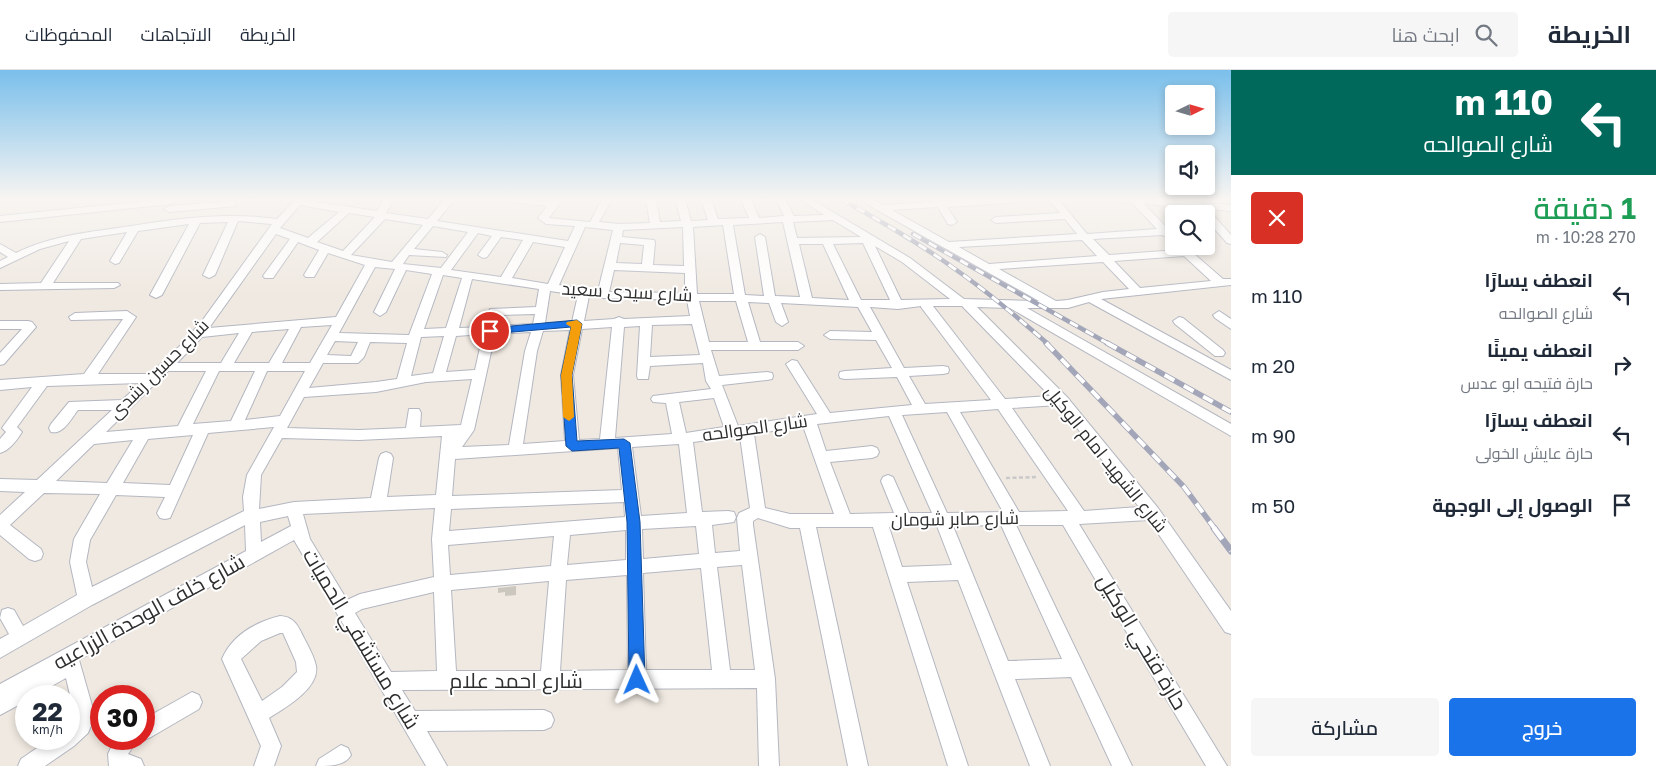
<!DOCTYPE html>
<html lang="ar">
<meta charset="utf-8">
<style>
body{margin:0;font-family:"Golos Text",Cairo,sans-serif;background:#f6f6f7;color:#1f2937;direction:rtl;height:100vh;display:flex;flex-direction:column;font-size:19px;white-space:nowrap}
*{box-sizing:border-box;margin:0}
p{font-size:16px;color:#747a83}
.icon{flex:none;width:28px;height:28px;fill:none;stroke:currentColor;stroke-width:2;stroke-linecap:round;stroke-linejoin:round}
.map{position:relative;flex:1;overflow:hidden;direction:ltr}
.drawer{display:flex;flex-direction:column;background:#fff;width:425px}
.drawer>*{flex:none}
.banner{background:#00695c;color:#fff;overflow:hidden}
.needle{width:32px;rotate:85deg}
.tools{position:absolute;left:1165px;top:15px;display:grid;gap:10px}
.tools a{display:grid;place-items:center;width:50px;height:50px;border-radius:5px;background:#fff;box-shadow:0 2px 8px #0003;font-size:25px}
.speed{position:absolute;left:15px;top:615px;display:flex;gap:10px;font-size:25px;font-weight:700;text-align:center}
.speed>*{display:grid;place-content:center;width:65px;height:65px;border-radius:50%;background:#fff;box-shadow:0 2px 8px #0003;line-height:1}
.speed small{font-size:12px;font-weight:400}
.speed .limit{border:8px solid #d22;background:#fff;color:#111}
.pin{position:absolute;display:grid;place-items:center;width:42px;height:42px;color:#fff;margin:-21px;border:2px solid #fff;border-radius:50%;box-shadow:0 1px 5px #0007}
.me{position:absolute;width:55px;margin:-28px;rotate:359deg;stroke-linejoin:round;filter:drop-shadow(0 0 4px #0008)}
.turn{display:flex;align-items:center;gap:18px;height:105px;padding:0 20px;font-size:22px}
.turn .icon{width:65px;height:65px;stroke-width:2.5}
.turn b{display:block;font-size:35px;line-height:42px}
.round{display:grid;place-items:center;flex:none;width:52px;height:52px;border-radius:5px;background:#f6f6f7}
.overview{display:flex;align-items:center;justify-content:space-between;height:85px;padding:0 20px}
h1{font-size:30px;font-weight:600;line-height:38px;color:#1e9e55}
.primary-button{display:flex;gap:10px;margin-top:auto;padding:10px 20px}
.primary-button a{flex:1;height:58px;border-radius:5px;background:#1a73e8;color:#fff;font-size:20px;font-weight:600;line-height:58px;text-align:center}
.primary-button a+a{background:#f6f6f7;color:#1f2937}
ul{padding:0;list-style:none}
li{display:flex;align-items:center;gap:15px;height:70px;padding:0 20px}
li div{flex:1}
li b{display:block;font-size:19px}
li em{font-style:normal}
header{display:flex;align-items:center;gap:30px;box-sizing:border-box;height:70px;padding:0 25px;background:#fff;border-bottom:1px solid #e0e1e3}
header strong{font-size:24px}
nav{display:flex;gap:28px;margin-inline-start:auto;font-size:18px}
.search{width:350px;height:45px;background:#f6f6f7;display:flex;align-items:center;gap:12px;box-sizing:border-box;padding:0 18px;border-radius:5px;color:#747a83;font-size:19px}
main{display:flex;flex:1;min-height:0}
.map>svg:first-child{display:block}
</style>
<header>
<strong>الخريطة</strong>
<div class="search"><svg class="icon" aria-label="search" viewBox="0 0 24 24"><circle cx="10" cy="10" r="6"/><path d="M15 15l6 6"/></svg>ابحث هنا</div>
<nav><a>الخريطة</a><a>الاتجاهات</a><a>المحفوظات</a></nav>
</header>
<main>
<section class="drawer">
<div class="banner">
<div class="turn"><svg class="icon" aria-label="left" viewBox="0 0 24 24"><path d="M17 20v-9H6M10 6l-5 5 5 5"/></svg><div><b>110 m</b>شارع الصوالحه</div></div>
</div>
<div class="overview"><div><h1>1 دقيقة</h1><p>270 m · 10:28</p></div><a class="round" style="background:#d93025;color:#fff"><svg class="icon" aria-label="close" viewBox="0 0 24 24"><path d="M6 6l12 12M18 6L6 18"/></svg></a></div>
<ul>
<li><svg class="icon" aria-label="left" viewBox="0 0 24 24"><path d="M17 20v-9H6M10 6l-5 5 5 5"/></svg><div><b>انعطف يسارًا</b><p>شارع الصوالحه</p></div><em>110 m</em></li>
<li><svg class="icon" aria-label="right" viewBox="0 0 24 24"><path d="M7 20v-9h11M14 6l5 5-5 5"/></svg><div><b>انعطف يمينًا</b><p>حارة فتيحه ابو عدس</p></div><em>20 m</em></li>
<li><svg class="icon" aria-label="left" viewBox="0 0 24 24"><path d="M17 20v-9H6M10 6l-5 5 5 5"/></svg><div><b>انعطف يسارًا</b><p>حارة عايش الخولى</p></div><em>90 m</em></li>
<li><svg class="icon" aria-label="arrive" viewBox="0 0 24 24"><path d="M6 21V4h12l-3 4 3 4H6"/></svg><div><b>الوصول إلى الوجهة</b></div><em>50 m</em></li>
</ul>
<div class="primary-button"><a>خروج</a><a>مشاركة</a></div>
</section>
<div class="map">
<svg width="1231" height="696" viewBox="0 0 1231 696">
<rect width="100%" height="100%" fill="#efe9e1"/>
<path fill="#cbc7bf" d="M516,516V525L505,526V522L498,523V518Z"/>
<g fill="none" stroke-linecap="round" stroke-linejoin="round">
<g stroke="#b4b7c1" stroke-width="2">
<path id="minor" d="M165,129H174L176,131L171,134L0,152V146Z
M296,129H306L305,130L377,141L384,129H394L386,143L428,149L445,129H455L437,151L568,171L575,156L546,154L538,148L547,136L514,132L509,129L551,131L553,129H563L549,148L590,152L602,129H612L599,152L619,154L650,153L646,129H656L660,152L681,151L675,129H685L691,151L708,150L701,129H711L718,149L749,148L741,129H751L759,148L784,146L777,131L779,129H785L794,146L824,145L800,129H811L910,188L964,229L1039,231L877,140L860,129H872L883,135L979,129H1025L1020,132L947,137L957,152L952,155L948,154L938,137L892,140L949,172L1077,164L1065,149L996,153L991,150L996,147L1060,143L1048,129H1058L1087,164L1157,159L1132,133L1120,132L1115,129H1153L1231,135V141L1208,139L1231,165V174L1227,173L1206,149V144H1201L1196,138L1144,134L1174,165V174L1163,165L1093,169L1109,185L1178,180L1175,176H1185L1223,209H1231V215L1101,229L1231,300V310L1089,232L1068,238H1027L1231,354V366L1010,238L977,237L1067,327L1158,438L1231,541V564L1225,562L1149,450L1079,454L1227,696H1206L1063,455H1016L1132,696H1112L1071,607L1015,609L1050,696H1030L958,510L907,512L968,696H948L873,457H816L868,696H848L800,458H790L758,448L753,451V455L775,609L779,696H759L757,618L402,620L415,641L544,640L551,643L554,650L551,657L544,660L427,661L447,696H426L294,470L79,590L95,646L88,663L74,676L45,696H18L21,689L50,669H69V654L75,646L66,608L34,626H26V631L0,645V614L246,481L245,455L92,535L0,588V569L9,564L0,548L2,540L8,538L14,540L23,556L77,525L70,492L74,469L100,424L44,423L10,455L41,479L43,484L41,489L35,491L29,489L0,465V445L25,422L0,421V409L37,410L112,340H78C71,349 63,365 51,362L49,358L51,354L69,332L122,330L141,313L47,316L17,357L22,362C17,370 9,381 0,383V369L6,362L2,358L32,317L0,320V310L84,304L123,249L71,250L69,247L75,243L127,241L136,247L98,304H150L182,274L202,251L272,154L238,151L215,205L209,208L203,205L228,152L200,153L162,225L156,228L150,225L189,154L138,161L119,193L115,194L110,191L127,162L81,169L53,213H118L120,215L114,218L0,220V214L41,213L69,171L40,179L0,198V191L8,187L0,182V174L16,183C52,165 92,162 131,156C179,148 228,142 277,149ZM300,135L339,142L308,168L280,158ZM349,143L375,147L343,181L317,172ZM385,149L423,155L392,192L351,185ZM833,150L861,167L797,168L793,152ZM783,152L800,227L775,226L765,167L760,164L755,167L764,226L745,225L733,155ZM723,155L734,224H697L693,157ZM433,156L468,162L441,198L403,194L409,185L446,187L447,185L442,182L414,179ZM585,157L613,160L598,221L559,215ZM683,157L684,196L653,195L655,172L654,170L622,167L623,160ZM478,163L492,166L478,185L483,188L487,187L501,167L523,170L501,207L451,200ZM276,164L290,169L263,206L265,208H273L298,172L319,180L304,205L306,207H314L328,183L365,195L336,247L209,258ZM1082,170L1097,186L989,194L959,177ZM533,172L565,177L548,214L512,208ZM620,173L644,175L642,194L616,193ZM863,173L890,230H861L833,174ZM799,174H823L849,230L812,228ZM875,176L902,192L950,229L901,230ZM1184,186L1211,211L1140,218L1114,191ZM1103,192L1129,219L1103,222L1068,230L1056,231L999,199ZM375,197L395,199L374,242L380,246L386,242L406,200L432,204L409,265L339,263ZM614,200L685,203V223L609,222ZM443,205L462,208L446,258L424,259ZM472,209L539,219L536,237L490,239L484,257L459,258ZM550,221L578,225L572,252L545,253ZM589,226L603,228L687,230L690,246L624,249L619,247L614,249L584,251ZM699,231H736L748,272H709ZM748,232L769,233L776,252L782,256L788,252L781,233L858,237L872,262L830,261L824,265L830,269L876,270L892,298L845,301L840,302L839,305L840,308L845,309L897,307L912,335L830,343L797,291L792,290L786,294L817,344L738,356L722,315L767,310L772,309L773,306L772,303L767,302L719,306L711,280H798L804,276L798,272H760ZM921,236V237L991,330L925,334L909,306L943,304L948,303L949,300L948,297L943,296L904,298L870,237L898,239ZM933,236H962L1050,326L1005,329ZM535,244L533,254L496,256L499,245ZM692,254L700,285L650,287L652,255ZM332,255L310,293H282L301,257ZM640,256L637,306L638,309H648L650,296L703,293L706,311L711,319L653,326L651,329L653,332L666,333L672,364L615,368L624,257ZM612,257L600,369L579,370L573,305L582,259ZM289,259L269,293H234L252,262ZM570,260L561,305L565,371L523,374L537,281L543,261ZM531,262L525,281L509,375L462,377L474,360L495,264ZM239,263L221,293H177L202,267ZM483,264L475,300L446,302L456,266ZM444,266L433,303L411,306L421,267ZM335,271L358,272L351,286L327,285ZM370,272L407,273L397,309L376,312L309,318L323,293H358L364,287ZM168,301H206L178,356L106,362ZM219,301H255L231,351L193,354ZM267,301H305L280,346L245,350ZM472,309L461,355L420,357L421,343L419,339H409L406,358L359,360L287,358L304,327L376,322L426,312ZM714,328L724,357L686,363L679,332ZM1059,335L1139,437L1084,441L1012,338ZM998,339L1068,441L1019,442L960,342ZM947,342L1003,442L947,443L902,345ZM889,346L932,443H909L893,407L888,405L883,407L881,411L894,443L850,444L830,392L872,388L877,386L879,382L877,378L872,376L826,381L817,354ZM803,356L834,444H790L765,438L754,364ZM274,357L247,405L243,427L244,441L92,517L86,492L90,470L116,425L165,427L157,443L160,448L165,449L170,448L208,363ZM193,365L170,415L123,413L148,369ZM442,366L436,425L387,427L393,388L391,384L386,382L381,384L379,388L371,428L294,432L259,439L261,405L282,368L359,370ZM740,366L750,438L739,443L737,448L740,481L715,483L712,455L734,452L736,447L734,442L728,441L702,442L693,372ZM133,370L107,413L56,411L94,374ZM679,374L687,443L641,446L632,377ZM618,378L622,420L452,426L455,389ZM624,432L625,447L449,461L451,439ZM435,438L432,469L434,507L360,524L347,530L310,469L303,444ZM288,446L291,456L261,472L260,452ZM1001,455L1062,589L1008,591L953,456ZM696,456L699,484L643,489L642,459ZM937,456L952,495L902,497L889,457ZM626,460V490L567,495L570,465ZM554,466L551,496L450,505L448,475ZM742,495L755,600H730L717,497ZM701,498L712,600H646L643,503ZM627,505L628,600L560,601L566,510ZM549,511L541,601H456L451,520ZM434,522L437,601L391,602L355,543L362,539Z
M233,131L236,132V136L169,142L164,139L169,136Z
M1219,241L1231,249V259L1215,248L1213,245Z
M1179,247L1183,248L1223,280L1225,283L1223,286H1215L1175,254L1173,251Z
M0,251H28L32,252L36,257L4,294L0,295V283L22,259H0Z
M280,546C295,547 298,556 304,568C308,576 314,586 316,596C320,618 285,638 269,648L281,676L274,696H254L261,676L222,589C232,565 256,552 280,546ZM280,563H283L296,592L297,602L282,617L262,631L241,589L261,571Z
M192,622L199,625L202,632L199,639L151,667L144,670L141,669H144V649Z
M115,669H138L128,684L141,689L144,696H109L108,684Z
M341,675L348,678L351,685C345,696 330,696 316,696L319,689Z"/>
</g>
<path stroke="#c9c9c9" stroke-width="2.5" stroke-dasharray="4 2.5" stroke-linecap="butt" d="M1006,408L1038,407"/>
<use href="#minor" fill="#fff" fill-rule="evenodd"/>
<g stroke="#a3a6b8" stroke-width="4.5">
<path id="rail-far2" d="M841,129C880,151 919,173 955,199C988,222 1018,248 1048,274
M913,164L1109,274"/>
</g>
<g stroke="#a3a6b8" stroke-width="5.5">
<path id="rail-far1" d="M1046,273L1184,417L1215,459
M1107,273L1231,342"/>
</g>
<g stroke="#a3a6b8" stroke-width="7">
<path id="rail" d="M1214,458L1231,481"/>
</g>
<use href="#rail-far2" stroke="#fff" stroke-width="3" stroke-dasharray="9" stroke-linecap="butt"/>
<use href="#rail-far1" stroke="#fff" stroke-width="4" stroke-dasharray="11" stroke-linecap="butt"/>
<use href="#rail" stroke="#fff" stroke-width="5" stroke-dasharray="14" stroke-linecap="butt"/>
</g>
<linearGradient id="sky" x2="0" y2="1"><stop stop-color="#7abfeb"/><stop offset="0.57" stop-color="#f8f5f2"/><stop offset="1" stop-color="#f8f5f2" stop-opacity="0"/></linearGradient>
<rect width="1231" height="226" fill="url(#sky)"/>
<path fill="#1a73e8" stroke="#114b97" d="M577,250L582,254L572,305L577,371L624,369L630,373L640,452L645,610L642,615L637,618L632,615L629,610L627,452L619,378L572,381L566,376L561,305L571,257L490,264L485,261L490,258Z"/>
<path fill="#f59e0b" d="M577,250L582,254L572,305L574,347L569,351L563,347L561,305L571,257L566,254L567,252Z"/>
<g text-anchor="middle" stroke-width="4" stroke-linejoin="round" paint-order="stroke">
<g font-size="18" fill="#2e2e2e" stroke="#fff">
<text transform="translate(627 222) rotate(3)" y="6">شارع سيدى سعيد</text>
<text transform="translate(159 299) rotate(-45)" y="6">شارع حسين رشدى</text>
<text transform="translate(755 358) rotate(-8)" y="6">شارع الصوالحه</text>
<text transform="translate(1106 389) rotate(51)" y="6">شارع الشهيد امام الوكيل</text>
<text transform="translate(955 449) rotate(-1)" y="6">شارع صابر شومان</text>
</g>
<g font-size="21" fill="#2e2e2e" stroke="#fff">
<text transform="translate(149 542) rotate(-29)" y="7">شارع خلف الوحدة الزراعيه</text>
<text transform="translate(361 569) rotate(59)" y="7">شارع مستشفي الحميات</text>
<text transform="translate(1142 572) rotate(59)" y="7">حارة فتحي الوكيل</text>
<text x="516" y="618">شارع احمد علام</text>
</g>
</g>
</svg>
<div class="tools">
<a><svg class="needle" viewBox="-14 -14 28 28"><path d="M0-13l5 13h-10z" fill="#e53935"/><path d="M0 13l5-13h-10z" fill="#747a83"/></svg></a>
<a><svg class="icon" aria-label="sound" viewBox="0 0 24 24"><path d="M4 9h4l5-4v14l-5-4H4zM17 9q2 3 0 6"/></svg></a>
<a><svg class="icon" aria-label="search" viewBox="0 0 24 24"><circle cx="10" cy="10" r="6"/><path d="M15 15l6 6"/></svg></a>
</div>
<div class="speed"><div>22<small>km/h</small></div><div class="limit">30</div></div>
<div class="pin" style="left:490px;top:261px;background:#d93025"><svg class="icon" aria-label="arrive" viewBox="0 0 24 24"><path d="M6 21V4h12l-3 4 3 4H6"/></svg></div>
<svg class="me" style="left:637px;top:610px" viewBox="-20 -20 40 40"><path d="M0-17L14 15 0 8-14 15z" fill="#1a73e8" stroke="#fff" stroke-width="4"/></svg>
</div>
</main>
